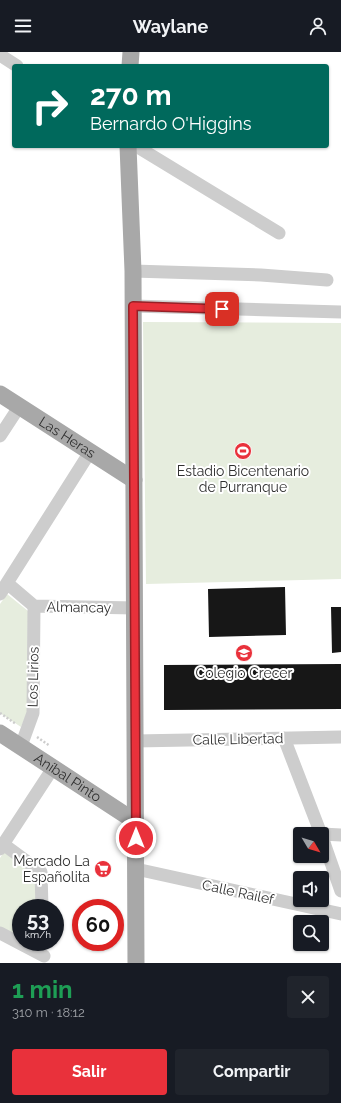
<!DOCTYPE html>
<html lang="es">
<meta charset="utf-8">
<style>
body{margin:0;font-family:Raleway,sans-serif;background:#20242c;color:#f1f3f6;height:100vh;display:flex;flex-direction:column;font-size:15px;white-space:nowrap}
*{box-sizing:border-box;margin:0}
p{font-size:13px;color:#9ea1a6}
.icon{flex:none;width:22px;height:22px;fill:none;stroke:currentColor;stroke-width:2;stroke-linecap:round;stroke-linejoin:round}
.map{position:relative;height:911px;overflow:hidden}
.panel{display:flex;flex-direction:column;background:#171b24;flex:1}
.panel>*{flex:none}
.top-card{position:absolute;left:12px;top:12px;width:317px;height:84px;border-radius:4px;box-shadow:0 1px 3px #0004;background:#00695c;color:#fff;overflow:hidden}
.needle{width:26px;rotate:128deg}
.fabs{position:absolute;left:293px;top:775px;display:grid;gap:8px}
.fabs a{display:grid;place-items:center;width:36px;height:36px;border-radius:4px;background:#171b24;box-shadow:0 1px 3px #0004;font-size:20px}
.speed{position:absolute;left:12px;top:847px;display:flex;gap:8px;font-size:20px;font-weight:700;text-align:center}
.speed>*{display:grid;place-content:center;width:52px;height:52px;border-radius:50%;background:#171b24;box-shadow:0 1px 3px #0004;line-height:1}
.speed small{font-size:10px;font-weight:400}
.speed .limit{border:6px solid #d22;background:#fff;color:#111}
.pin{position:absolute;display:grid;place-items:center;width:34px;height:34px;color:#fff;margin:-17px;border-radius:8px;box-shadow:0 2px 6px #0006}
.me{position:absolute;width:44px;margin:-22px;rotate:0deg;stroke-linejoin:round;filter:drop-shadow(0 0 3px #0008)}
.turn{display:flex;align-items:center;gap:14px;height:84px;padding:0 12px;font-size:18px}
.turn .icon{width:52px;height:52px;stroke-width:2.5}
.turn b{display:block;font-size:28px;line-height:34px}
.round{display:grid;place-items:center;flex:none;width:42px;height:42px;border-radius:4px;background:#20242c}
.headline{display:flex;align-items:center;justify-content:space-between;height:68px;padding:0 12px}
h1{font-size:24px;font-weight:700;line-height:30px;color:#1e9e55}
.button{display:flex;gap:8px;margin-top:auto;padding:8px 12px}
.button a{flex:1;height:46px;border-radius:4px;background:#e9313b;color:#fff;font-size:16px;font-weight:700;line-height:46px;text-align:center}
.button a+a{background:#20242c;color:#f1f3f6}
header{display:flex;justify-content:space-between;align-items:center;height:52px;padding:0 12px;background:#171b24;font-size:18px;font-weight:700}
.map>svg:first-child{display:block}
</style>
<header><svg class="icon" aria-label="menu" viewBox="0 0 24 24"><path d="M4 6h16M4 12h16M4 18h16"/></svg>Waylane<svg class="icon" aria-label="person" viewBox="0 0 24 24"><circle cx="12" cy="8" r="4"/><path d="M4 21q1-7 8-7t8 7"/></svg></header>
<div class="map">
<svg width="341" height="911" viewBox="0 0 341 911">
<rect width="100%" height="100%" fill="#fff"/>
<path fill="#e6edde" d="M143,270L341,271V527L146,532Z
M7,542L28,559L27,661L21,675L0,661V552Z
M4,800L37,822V856H21V888L0,877V806Z"/>
<path fill="#171717" d="M285,535L286,583L209,585L208,537Z
M331,555H341V600L332,601Z
M341,612V657L164,658V613Z"/>
<g fill="none" stroke-linecap="round" stroke-linejoin="round">
<path stroke="#cdcdcd" stroke-width="2.5" stroke-dasharray="2 2" stroke-linecap="butt" d="M0,661L16,672
M37,685L50,694"/>
<path stroke="#cdcdcd" stroke-width="13" d="M0,3L17,14
M136,94L279,181
M133,219L261,223L327,228
M133,254L341,260
M0,384L19,355
M7,531L34,554L135,556
M0,542L90,400
M284,686L321,782
M135,689L341,685
M21,694L33,661L34,554
M322,782L341,783
M322,785L341,839
M3,792L41,820L42,856
M0,797L53,716
M136,817L341,862
M0,881L44,904"/>
<g stroke="#a8a8a8" stroke-width="17">
<path d="M130,14L131,0"/>
<path d="M128,94L133,219L136,911"/>
<path id="s1" d="M0,342L134,428"/>
<path id="s2" d="M0,681L136,770"/>
</g>
</g>
<g fill="none" stroke-linecap="round" stroke-linejoin="round">
<g stroke="#972026" stroke-width="10">
<path id="route" d="M136,786L133,254L222,257"/>
</g>
<use href="#route" stroke="#e9313b" stroke-width="7"/>
</g>
<defs>
<g id="stadium-disc" transform="scale(0.9)"><circle r="9.5" fill="#e9313b" stroke="#fff"/><path d="M0-5a6.5 5 0 1 0 0 10a6.5 5 0 1 0 0-10ZM-3.5-1.8h7v3.6h-7Z" fill="#fff"/></g>
<g id="school-disc" transform="scale(0.9)"><circle r="9.5" fill="#e9313b" stroke="#fff"/><path d="M0-5L7-2L0 1L-7-2ZM-4 1L0 2.5L4 1V4Q0 6-4 4Z" fill="#fff"/></g>
<g id="supermarket-disc" transform="scale(0.9)"><circle r="9.5" fill="#e9313b" stroke="#fff"/><path d="M-6-5.5h2.5l.6 2H6L4.5 2H-2.5L-4.4-4H-6ZM-1.5 3.2a1.3 1.3 0 1 0 .1 0ZM3 3.2a1.3 1.3 0 1 0 .1 0Z" fill="#fff"/></g>
</defs>
<g fill-rule="evenodd">
<use href="#stadium-disc" x="243" y="399"/>
<use href="#school-disc" x="244" y="601"/>
<use href="#supermarket-disc" x="103" y="817"/>
</g>
<g text-anchor="middle" stroke-width="4" stroke-linejoin="round" paint-order="stroke">
<g font-size="14" fill="#303030" stroke="#fff">
<text dy="5" stroke="none"><textPath href="#s1" startOffset="80">Las Heras</textPath></text>
<text transform="translate(79 555) rotate(1)" y="5">Almancay</text>
<text transform="translate(33 625) rotate(-89)" y="5">Los Lirios</text>
<text transform="translate(238 687) rotate(-1)" y="5">Calle Libertad</text>
<text dy="5" stroke="none"><textPath href="#s2" startOffset="81">Aníbal Pinto</textPath></text>
<text transform="translate(238 840) rotate(12)" y="5">Calle Railef</text>
</g>
<g font-size="14" fill="#303030" stroke="#fff">
<text x="243" y="424">Estadio Bicentenario<tspan x="243" dy="16">de Purranque</tspan></text>
<text x="244" y="626">Colegio Crecer</text>
<text x="90" y="814" text-anchor="end">Mercado La<tspan x="90" dy="16">Españolita</tspan></text>
</g>
</g>
</svg>
<div class="fabs">
<a><svg class="needle" viewBox="-14 -14 28 28"><path d="M0-13l5 13h-10z" fill="#e53935"/><path d="M0 13l5-13h-10z" fill="#9ea1a6"/></svg></a>
<a><svg class="icon" aria-label="sound" viewBox="0 0 24 24"><path d="M4 9h4l5-4v14l-5-4H4zM17 9q2 3 0 6"/></svg></a>
<a><svg class="icon" aria-label="search" viewBox="0 0 24 24"><circle cx="10" cy="10" r="6"/><path d="M15 15l6 6"/></svg></a>
</div>
<div class="speed"><div>53<small>km/h</small></div><div class="limit">60</div></div>
<div class="pin" style="left:222px;top:257px;background:#d93025"><svg class="icon" aria-label="arrive" viewBox="0 0 24 24"><path d="M6 21V4h12l-3 4 3 4H6"/></svg></div>
<svg class="me" style="left:136px;top:786px" viewBox="-20 -20 40 40"><circle r="17" fill="#e9313b" stroke="#fff" stroke-width="3"/><path d="M0-11L8 9 0 5-8 9z" fill="#fff"/></svg>
<div class="top-card">
<div class="turn"><svg class="icon" aria-label="right" viewBox="0 0 24 24"><path d="M7 20v-9h11M14 6l5 5-5 5"/></svg><div><b>270 m</b>Bernardo O'Higgins</div></div>
</div>
</div>
<section class="panel">
<div class="headline"><div><h1>1 min</h1><p>310 m · 18:12</p></div><a class="round"><svg class="icon" aria-label="close" viewBox="0 0 24 24"><path d="M6 6l12 12M18 6L6 18"/></svg></a></div>
<div class="button"><a>Salir</a><a>Compartir</a></div>
</section>
